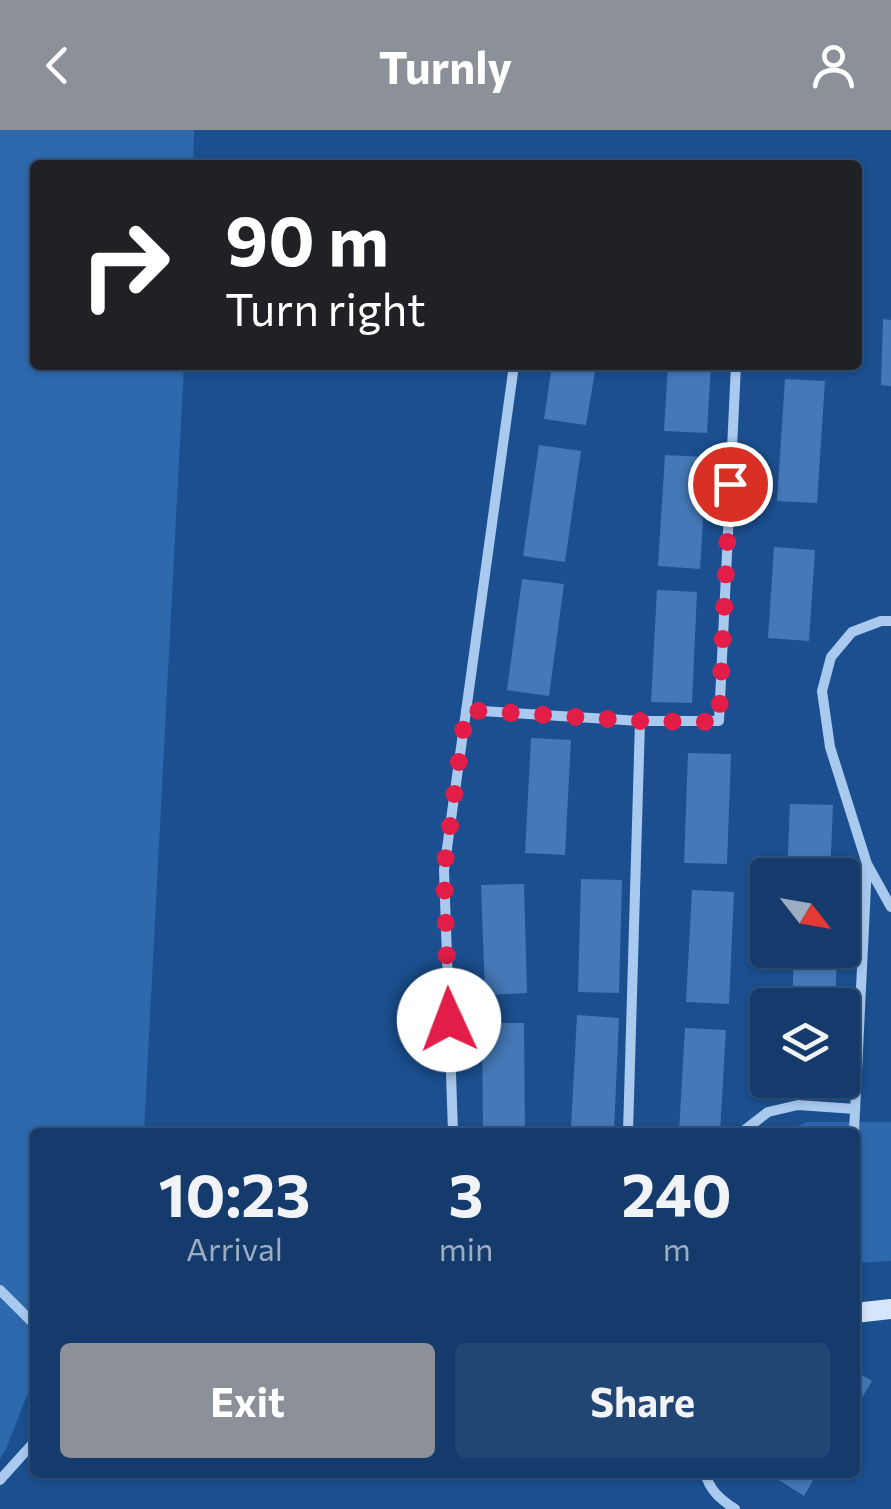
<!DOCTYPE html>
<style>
body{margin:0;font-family:Commissioner,sans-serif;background:#214673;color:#f1f3f6;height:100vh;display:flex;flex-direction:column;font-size:38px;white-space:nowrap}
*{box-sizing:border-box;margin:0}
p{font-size:32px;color:#9dadc1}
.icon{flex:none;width:55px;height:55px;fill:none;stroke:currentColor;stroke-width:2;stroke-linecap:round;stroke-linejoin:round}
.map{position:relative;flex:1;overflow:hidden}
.drawer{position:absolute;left:30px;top:998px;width:830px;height:350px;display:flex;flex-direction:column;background:#143b6b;border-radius:10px;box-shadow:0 2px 8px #0004,0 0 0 2px #33557e}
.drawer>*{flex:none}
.banner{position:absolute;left:30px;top:30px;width:832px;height:210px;border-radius:10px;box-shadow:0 2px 8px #0004,0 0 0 2px #33557e;background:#202124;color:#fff;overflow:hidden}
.needle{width:65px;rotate:121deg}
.tools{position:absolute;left:750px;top:728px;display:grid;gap:20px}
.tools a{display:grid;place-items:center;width:110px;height:110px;border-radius:10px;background:#143b6b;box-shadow:0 2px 8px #0004,0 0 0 2px #33557e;font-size:50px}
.pin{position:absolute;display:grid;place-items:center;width:85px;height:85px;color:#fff;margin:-42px;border:5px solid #fff;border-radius:50%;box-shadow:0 2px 10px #0007}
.me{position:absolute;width:110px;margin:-55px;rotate:358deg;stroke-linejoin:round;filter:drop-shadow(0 0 8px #0008)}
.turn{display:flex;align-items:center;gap:35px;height:210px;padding:0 30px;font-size:45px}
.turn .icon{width:130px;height:130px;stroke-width:2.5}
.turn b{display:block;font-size:70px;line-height:85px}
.eta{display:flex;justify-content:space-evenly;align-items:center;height:170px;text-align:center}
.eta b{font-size:60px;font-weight:700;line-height:70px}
.cta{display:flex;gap:20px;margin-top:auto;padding:20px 30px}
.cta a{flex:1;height:115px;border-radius:10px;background:#8c9099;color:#fff;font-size:40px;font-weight:700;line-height:115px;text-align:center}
.cta a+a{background:#214673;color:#f1f3f6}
header{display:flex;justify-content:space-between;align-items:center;height:130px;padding:0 30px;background:#8c9099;color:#fff;font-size:45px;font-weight:700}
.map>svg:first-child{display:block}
</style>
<header><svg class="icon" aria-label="back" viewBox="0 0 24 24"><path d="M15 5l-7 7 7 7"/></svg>Turnly<svg class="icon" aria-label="person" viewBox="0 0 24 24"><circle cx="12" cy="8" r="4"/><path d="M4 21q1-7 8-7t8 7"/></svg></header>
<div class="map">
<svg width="891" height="1379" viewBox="0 0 891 1379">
<rect width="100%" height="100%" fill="#1b4f8f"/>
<path fill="#2e69ad" d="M0,0H194L193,35H35V235H184L144,1002H35V1245L6,1319L0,1329Z
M807,992H891V1131L855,1133V1002H784Z"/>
<path fill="#4478b7" d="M883,189L891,190V256L881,255Z
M552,235H596L586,295L544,289Z
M668,235H711L707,303L664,301Z
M785,249L825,251L817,373L777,371Z
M539,315L581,321L565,432L523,426Z
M665,325L707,327L700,439L658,436Z
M774,417L815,420L809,511L768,508Z
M522,449L564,454L549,566L507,560Z
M657,460L697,462L692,573L651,572Z
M531,608L571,610L565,725L525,723Z
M688,623L731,624L727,734L684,733Z
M790,674L833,675L830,745H787Z
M581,749L622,750L619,863L578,862Z
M524,754L527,863L485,865L481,755Z
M692,760L734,762L729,874L686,872Z
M794,821L837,822L835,875H792Z
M577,885L619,888L614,1000L571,998Z
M482,893H524L525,1002H483Z
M685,898L726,900L720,1002H679Z
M855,1241L872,1251L855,1279Z
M766,1342H818L804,1366Z"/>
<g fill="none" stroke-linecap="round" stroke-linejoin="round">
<path stroke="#a9c9ee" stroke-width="10" d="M891,491H881L852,502L831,527L822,561L830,617L867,734L891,777
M466,580L640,591H719L736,235
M453,1002L444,740L514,235
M628,1002L640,591
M742,1002L768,982L798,975L855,979
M854,1002L867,735
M0,1160L35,1195
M705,1342C709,1360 720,1369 735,1379
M0,1350L35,1311"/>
<path stroke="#d6e6fa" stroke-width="20" d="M855,1183L891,1179"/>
</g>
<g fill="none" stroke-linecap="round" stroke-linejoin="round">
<path stroke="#e11d48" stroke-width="18" stroke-dasharray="0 32.4" d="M449,890L444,740L466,580L640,591L719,592L730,354"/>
</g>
</svg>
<div class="tools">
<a><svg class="needle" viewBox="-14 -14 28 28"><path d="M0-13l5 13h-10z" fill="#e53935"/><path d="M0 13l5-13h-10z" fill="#9dadc1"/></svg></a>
<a><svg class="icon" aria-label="layers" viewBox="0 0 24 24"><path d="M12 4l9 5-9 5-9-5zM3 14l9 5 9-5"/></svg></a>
</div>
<div class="pin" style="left:730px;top:354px;background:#d93025"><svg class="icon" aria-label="arrive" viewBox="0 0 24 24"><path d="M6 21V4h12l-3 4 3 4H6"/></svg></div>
<svg class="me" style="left:449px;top:890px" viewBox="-20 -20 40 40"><circle r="19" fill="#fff"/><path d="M0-13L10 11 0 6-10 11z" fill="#e11d48"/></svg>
<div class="banner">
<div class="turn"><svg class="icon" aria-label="right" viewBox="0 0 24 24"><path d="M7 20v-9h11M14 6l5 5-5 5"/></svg><div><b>90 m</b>Turn right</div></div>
</div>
<section class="drawer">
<div class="eta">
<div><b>10:23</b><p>Arrival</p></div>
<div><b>3</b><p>min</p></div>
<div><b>240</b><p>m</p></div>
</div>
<div class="cta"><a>Exit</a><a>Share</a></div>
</section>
</div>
